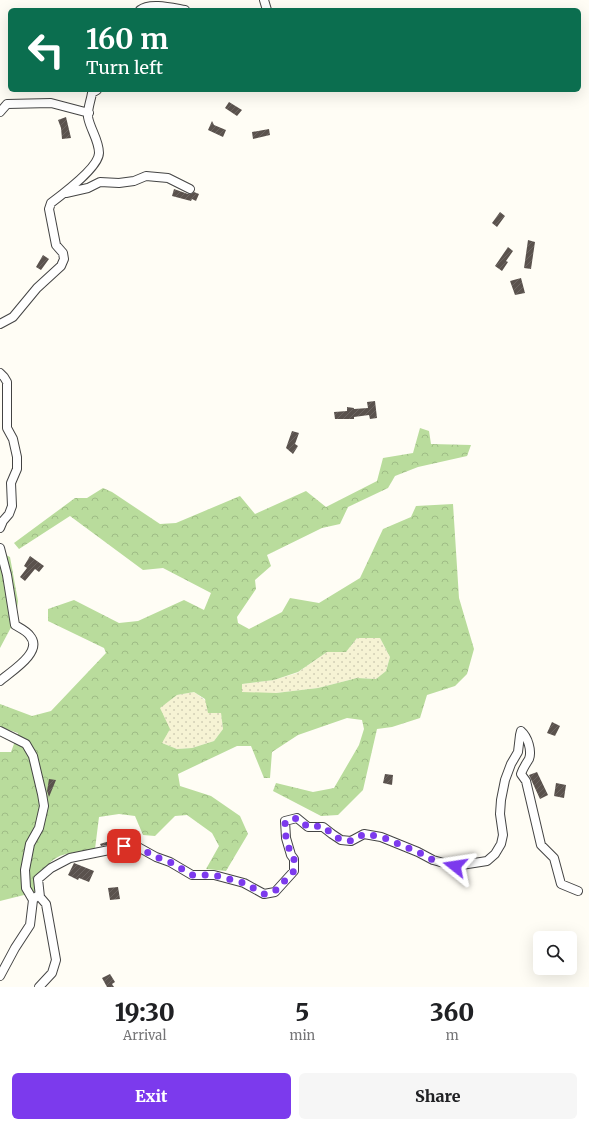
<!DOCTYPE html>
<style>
body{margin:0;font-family:Merriweather,serif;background:#f6f6f6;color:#202124;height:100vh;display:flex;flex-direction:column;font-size:15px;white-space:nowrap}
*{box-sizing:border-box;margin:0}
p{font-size:13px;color:#757577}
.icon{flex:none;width:22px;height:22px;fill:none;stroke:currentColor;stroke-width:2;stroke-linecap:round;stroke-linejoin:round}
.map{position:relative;height:987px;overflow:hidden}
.drawer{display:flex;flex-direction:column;background:#fff;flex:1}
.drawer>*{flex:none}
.top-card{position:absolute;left:8px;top:8px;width:573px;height:84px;border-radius:6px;box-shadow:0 4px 16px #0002;background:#0b6e4f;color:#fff;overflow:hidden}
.fabs{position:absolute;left:533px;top:931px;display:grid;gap:8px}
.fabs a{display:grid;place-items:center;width:44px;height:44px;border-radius:6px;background:#fff;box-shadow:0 4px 16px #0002;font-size:20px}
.pin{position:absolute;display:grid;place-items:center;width:34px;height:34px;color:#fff;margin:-17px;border-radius:8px;box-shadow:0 2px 6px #0006}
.me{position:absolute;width:44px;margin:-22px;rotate:285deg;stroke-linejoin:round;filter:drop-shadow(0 0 3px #0008)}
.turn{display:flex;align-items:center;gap:14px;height:84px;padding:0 12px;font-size:18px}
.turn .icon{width:52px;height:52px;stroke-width:2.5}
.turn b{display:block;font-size:28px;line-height:34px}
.eta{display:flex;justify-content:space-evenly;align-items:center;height:68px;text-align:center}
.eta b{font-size:24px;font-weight:800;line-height:28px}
.primary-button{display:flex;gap:8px;margin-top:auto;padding:8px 12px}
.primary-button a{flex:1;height:46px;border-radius:6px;background:#7c3aed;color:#fff;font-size:16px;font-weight:800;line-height:46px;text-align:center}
.primary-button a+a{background:#f6f6f6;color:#202124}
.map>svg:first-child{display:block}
</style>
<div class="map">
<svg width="589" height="987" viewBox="0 0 589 987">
<defs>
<pattern id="farmland-dots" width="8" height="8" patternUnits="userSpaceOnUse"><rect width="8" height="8" fill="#f6f3d4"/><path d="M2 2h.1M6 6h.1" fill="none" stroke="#d2cfb5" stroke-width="1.8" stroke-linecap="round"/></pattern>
<pattern id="forest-crowns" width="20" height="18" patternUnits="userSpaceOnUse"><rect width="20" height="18" fill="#b9dc9c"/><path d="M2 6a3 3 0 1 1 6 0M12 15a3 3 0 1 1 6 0" fill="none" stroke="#9ebc85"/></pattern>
<pattern id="building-hatch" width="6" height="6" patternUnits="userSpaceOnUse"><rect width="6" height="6" fill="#5a524d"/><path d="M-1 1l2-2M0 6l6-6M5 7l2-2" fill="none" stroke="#6d6662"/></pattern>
</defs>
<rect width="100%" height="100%" fill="#fffdf5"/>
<path fill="url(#farmland-dots)" d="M357,638H380L390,657L386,671L376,679L357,678L318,688L276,693H242V684L274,680L297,673L327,652H346Z
M194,692L221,712L223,729L214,741L192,748L177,749L162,743L159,708L177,695Z"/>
<path fill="url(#forest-crowns)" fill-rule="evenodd" d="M420,428L429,431L431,444L471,445L467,456L418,467L395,476L388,488L348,507L340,524L322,528L267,555L271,566L255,580L256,589L237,617L238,623L249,629L282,612L290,598L319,603L360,578L383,529L411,517L416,506L453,504L459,598L474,649L467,674L455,686L427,695L420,718L392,727L377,729L363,790L338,815L321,816L273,791L276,783L313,792L334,788L359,745L364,729L362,720L347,718L298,735L272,752L270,778H264L251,746H237L178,774L180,786L211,796L240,816L248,834L226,871L206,869L219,846L212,833L187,815L175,816L155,836L143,835L135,816L119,814L99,817L95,849C87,851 64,853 58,857C46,863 36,879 36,892L0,901V752H11L18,733L0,727V704L32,716L51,711L106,653L104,648L48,621V609L74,600L119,623L138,621L184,600L204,610L211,593L163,568L143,570L70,516L19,549L14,543L75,498H87L103,488L112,492L160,524L176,523L240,496L255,514L306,491L326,507L377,481L383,458L413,453ZM357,638H380L390,657L386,671L376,679L357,678L318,688L276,693L242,692V684L274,680L298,672L327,652H346ZM194,692L205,699L208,713H221L223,729L214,741L192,748L177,749L162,743L170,729L160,708L177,695Z
M0,552L10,557L18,601L16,618L0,648Z"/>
<path fill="url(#building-hatch)" d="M229,102L242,110L237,116L225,108Z
M66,117L71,138L62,139L61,128L58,120Z
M212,121L214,125L226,130L223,137L208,130Z
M269,129L270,135L253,139L252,132Z
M174,189L188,194H191L194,192L199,194L196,201L192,199L191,201L172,196Z
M500,212L505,216L497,227L492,223Z
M528,240L535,242L531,269L524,268Z
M508,247L513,251L506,261L508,262L502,271L495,266Z
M43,255L49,259L41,270L36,267Z
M521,278L525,293L515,295L510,281Z
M375,401L377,418L370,419L369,415L354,417V419H335L334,412L347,411V407L354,408V409L368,408L367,402Z
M292,431L299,433L295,444L298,446L293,454L286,448Z
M30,556L44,566L39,572L35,569L25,581L20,577L27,568L24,566Z
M552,722L560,726L555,736L547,733Z
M537,772L548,795L540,799L529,775Z
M385,774L393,775L392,785L383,783Z
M49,779L56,780L49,797L47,791Z
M556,783L566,785L564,798L554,796Z
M125,836L127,842L101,846L100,844Z
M74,863L94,871L89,882L79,878L78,880L68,875Z
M118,887L120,899L110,900L108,888Z
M110,974L115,982L112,984L114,987H107L102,978Z"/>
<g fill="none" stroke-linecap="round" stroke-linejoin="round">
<g stroke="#444" stroke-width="10">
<path id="minor" d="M264,0L267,10
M140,10C150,2 173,8 185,10
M0,112L7,104L51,103L89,113
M66,193L88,188L100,182L119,183L134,181L146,176L168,178L190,189
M0,324L13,317L37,288L61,266L64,259L63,253L56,245L49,209L51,203C63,194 99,167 99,153C99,140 90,129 88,117C87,110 91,100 92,93L97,90
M0,373L4,377L7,382V428L13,439L17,457V469L11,483L12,506L9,514L3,521L0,528
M0,548L7,575L15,625C20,628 27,631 30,636C44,652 10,672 0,681
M0,731L26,744L33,756L42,794L44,806L39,828L30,844L25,870L26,888L33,900
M40,897L38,879L51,868L70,858L124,847H138L156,857L170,862L192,875H214L244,883L264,894L275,892L294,871V859L291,855L286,838L285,821L297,818L308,827H323L332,834L341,840L351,841L364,834L381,837L418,852L433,860L455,866L487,861L495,854L501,844L503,835L500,814L501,800L505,780L511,764L518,752L520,735L521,731C528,737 532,751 529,759C526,764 523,768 521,774L526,781L541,845L554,858L561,884L578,891
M0,976L15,948L30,925L33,900L37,896L40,897L46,904L56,960L52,973L39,987"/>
</g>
<use href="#minor" stroke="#fff" stroke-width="8"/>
</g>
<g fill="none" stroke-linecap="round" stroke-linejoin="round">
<path stroke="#7c3aed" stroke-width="7" stroke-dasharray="0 12.6" d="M124,846L138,847L156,857L170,862L192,875H214L244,883L264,894L274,892L294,871V859L291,855L286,838L285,822L297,818L308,827L323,826L332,834L341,840L352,841L364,834L382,837L418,852L433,860L455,866"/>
</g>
</svg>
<div class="fabs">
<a><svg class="icon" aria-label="search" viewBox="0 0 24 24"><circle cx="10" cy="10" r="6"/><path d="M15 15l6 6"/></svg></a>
</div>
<div class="pin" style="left:124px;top:846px;background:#d93025"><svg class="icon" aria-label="arrive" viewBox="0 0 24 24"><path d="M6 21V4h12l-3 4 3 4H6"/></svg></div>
<svg class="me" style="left:455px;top:866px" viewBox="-20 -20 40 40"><path d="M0-17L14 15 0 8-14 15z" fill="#7c3aed" stroke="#fff" stroke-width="4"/></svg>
<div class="top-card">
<div class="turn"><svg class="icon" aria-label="left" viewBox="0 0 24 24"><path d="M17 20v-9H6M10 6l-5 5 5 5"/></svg><div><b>160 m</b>Turn left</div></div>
</div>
</div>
<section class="drawer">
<div class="eta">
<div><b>19:30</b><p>Arrival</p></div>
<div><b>5</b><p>min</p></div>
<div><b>360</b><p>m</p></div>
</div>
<div class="primary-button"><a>Exit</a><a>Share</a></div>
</section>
